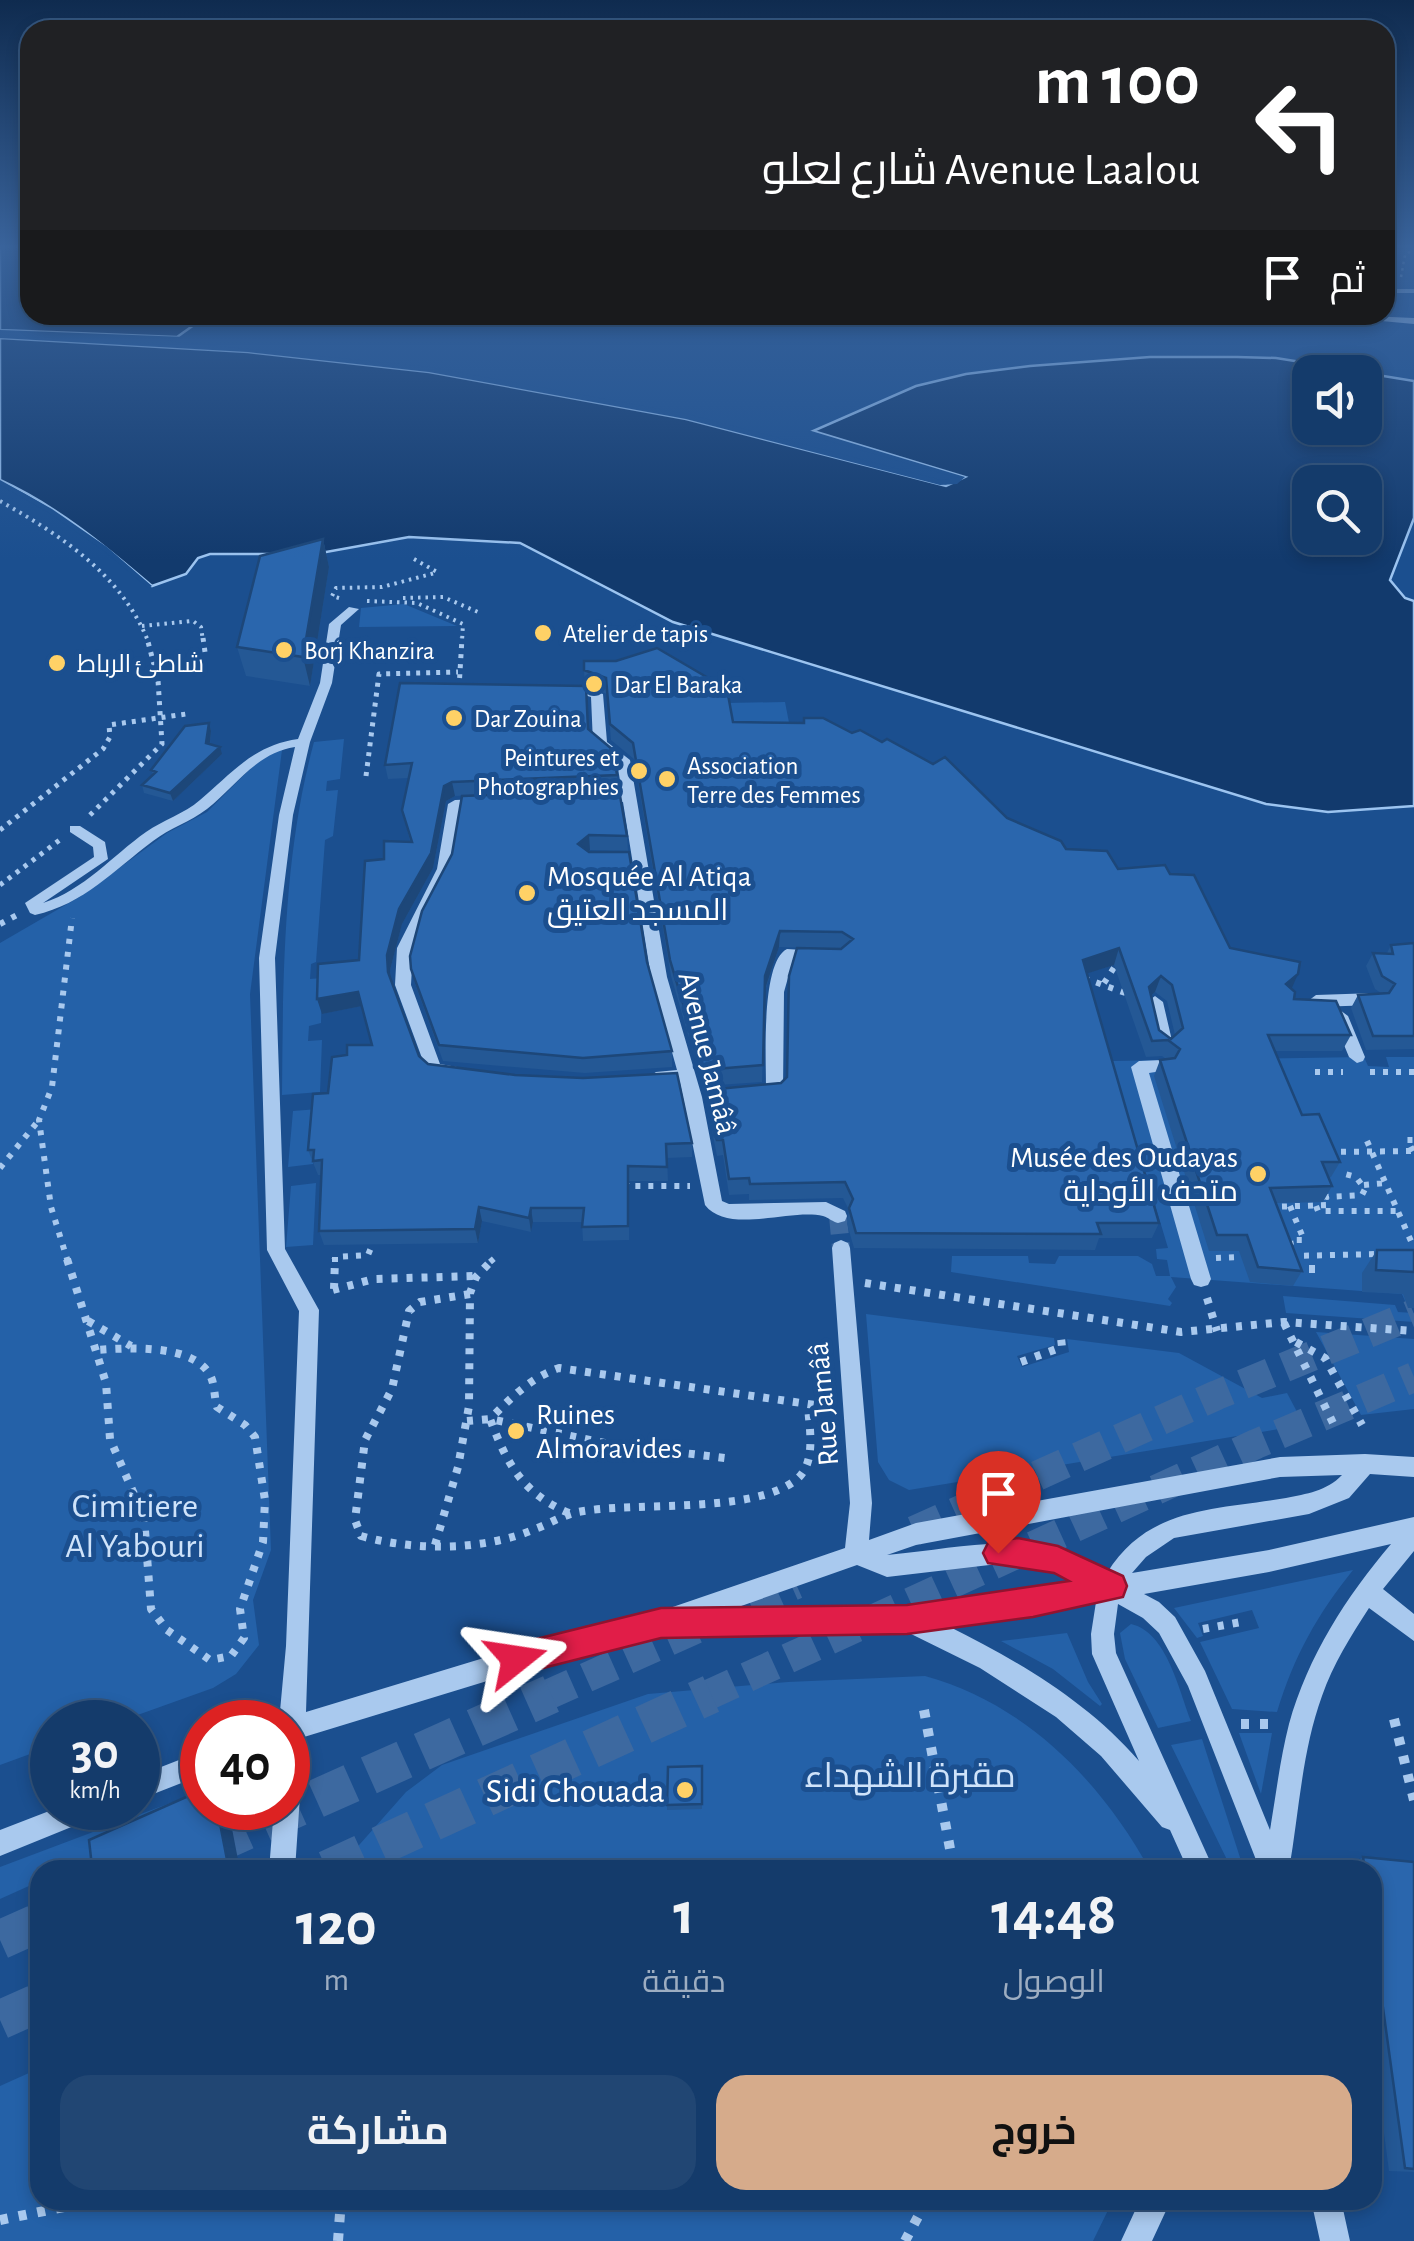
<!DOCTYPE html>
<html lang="ar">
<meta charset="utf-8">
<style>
body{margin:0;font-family:"Alegreya Sans",Cairo,sans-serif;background:#214673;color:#f1f3f6;direction:rtl;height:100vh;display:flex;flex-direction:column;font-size:38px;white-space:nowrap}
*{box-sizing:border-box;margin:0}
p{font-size:32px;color:#9dadc1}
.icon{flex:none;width:55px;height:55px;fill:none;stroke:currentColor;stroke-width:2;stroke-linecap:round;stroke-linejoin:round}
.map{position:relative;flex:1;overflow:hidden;direction:ltr}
.details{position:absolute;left:30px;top:1860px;width:1352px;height:350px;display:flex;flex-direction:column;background:#143b6b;border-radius:30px;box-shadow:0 5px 15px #0003,0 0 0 2px #33557e;direction:rtl}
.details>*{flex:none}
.guide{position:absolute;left:20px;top:20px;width:1375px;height:305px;border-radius:30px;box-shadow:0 5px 15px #0003,0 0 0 2px #33557e;direction:rtl;background:#202124;color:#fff;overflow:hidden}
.tools{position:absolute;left:1292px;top:355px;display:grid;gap:20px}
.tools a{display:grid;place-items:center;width:90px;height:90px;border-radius:20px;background:#143b6b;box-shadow:0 5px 15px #0003,0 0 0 2px #33557e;font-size:50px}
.speed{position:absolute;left:30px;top:1700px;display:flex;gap:20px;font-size:50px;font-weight:700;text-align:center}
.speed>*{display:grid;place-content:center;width:130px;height:130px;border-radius:50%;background:#143b6b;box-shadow:0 5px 15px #0003,0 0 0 2px #33557e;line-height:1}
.speed small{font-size:25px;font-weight:400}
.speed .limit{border:15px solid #d22;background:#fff;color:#111}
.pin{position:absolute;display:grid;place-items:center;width:85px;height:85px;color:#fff;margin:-102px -42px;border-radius:50% 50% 50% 0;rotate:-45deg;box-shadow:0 0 10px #0007}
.pin .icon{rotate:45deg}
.me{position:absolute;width:110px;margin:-55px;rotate:75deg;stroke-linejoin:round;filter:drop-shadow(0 0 8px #0008)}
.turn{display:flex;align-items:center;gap:35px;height:210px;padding:0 30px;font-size:45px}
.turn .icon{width:130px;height:130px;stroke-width:2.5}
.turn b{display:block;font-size:70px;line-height:85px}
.then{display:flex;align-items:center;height:95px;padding:0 30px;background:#0003;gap:20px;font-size:38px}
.eta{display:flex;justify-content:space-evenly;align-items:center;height:170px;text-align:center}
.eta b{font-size:60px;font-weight:700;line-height:70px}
.action{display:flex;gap:20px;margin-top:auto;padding:20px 30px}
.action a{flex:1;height:115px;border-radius:30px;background:#d6ab8b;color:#111;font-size:40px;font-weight:700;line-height:115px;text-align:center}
.action a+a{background:#214673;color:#f1f3f6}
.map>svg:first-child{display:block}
</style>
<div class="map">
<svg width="1414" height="2241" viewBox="0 0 1414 2241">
<rect width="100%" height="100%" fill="#1b4f8f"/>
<path fill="#2461a8" d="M404,604L457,626L359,627L361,608Z
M785,702L792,738L733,751L727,703Z
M344,739L340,779L327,781L326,791L338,790L333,836L325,840L316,962L311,964L310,979L322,978L321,1023L309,1026L308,1041L322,1040L320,1092L282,1095C283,977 283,856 314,742Z
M282,750L250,994L271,1550L253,1600L259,1645L236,1674L213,1688L118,1722H52V1746L0,1765V943L81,896L167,833L207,812L267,752Z
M1364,1057L1368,1066L1389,1067L1386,1057H1414V1308H1408L1402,1294L1171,1277L1176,1287L1168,1299L1172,1303L1170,1306L951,1272L952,1256H1028L1029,1263L1055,1264L1059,1256H1138L1152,1264L1156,1276H1170L1167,1260L1157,1259L1156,1249L1168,1248L1112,1061Z
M318,1109L313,1164L288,1167L293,1111Z
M316,1183L313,1245L286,1247L291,1186Z
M1283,1296L1395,1305L1398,1312L1414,1313V1322L1286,1313Z
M866,1314L1054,1338L1055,1345L1017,1356L1022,1367L1069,1352L1067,1339L1179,1353L1262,1398L1287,1393L1304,1425L909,1490L889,1480L878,1462Z
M1316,1332L1414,1339V1409L1361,1415Z
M1353,1570C1317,1615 1294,1656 1277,1712L1232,1709L1200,1642L1259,1628L1252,1610L1198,1623L1203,1636L1197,1638L1174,1608Z
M1131,1624C1167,1632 1179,1691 1191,1721L1158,1728L1125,1659L1120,1633Z
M1067,1633L1088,1682L1102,1704L1100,1706L1053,1669L1001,1641Z
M925,1676C1026,1704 1100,1780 1150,1870H337L406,1792L442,1765L648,1694L788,1682Z
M1239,1733H1272L1261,1794Z
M1202,1739L1244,1870H1232L1171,1745Z
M202,1791V1808H207L66,1870H40V1881L0,1899V1867Z
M40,2068V2200H1113L1093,2241H0V2086Z"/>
<path fill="#123a6d" stroke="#9cc4f0" stroke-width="2.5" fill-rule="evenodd" d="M0,247H30V315H208L177,337L0,330Z
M0,338L248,352L429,372L686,419L946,486L965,477L813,431L916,386L966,374L1030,366L1150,357H1237L1276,358L1364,372H1310V428H1365V373L1414,381V518L1390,580L1405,598L1414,601V806L1328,812L1266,804L673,622L520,543L409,537L315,554H210L198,558L186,574L152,586C105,546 57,506 0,480ZM1310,482H1365V538H1310Z"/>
<path fill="#1b4f8f" d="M0,330L185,337L168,341L430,367L687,414L941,480L958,478L811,436L808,430L965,477L957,484L940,485L686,419L429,372L248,352L0,338Z
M0,480L52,509L107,547L152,586L148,588L104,551L49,513L0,485Z"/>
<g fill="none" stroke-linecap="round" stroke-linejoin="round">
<path stroke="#3d69a0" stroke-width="18" stroke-dasharray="18 9" stroke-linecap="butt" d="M838,1216L841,1248"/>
<path stroke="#3d69a0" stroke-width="30" stroke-dasharray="30 15" stroke-linecap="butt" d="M914,1531L1217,1395L1414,1314
M545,1696L796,1584
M706,1696L1256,1444L1414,1377"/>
<path stroke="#3d69a0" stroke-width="39" stroke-dasharray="39 19" stroke-linecap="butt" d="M157,1870L551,1694
M327,1870L711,1694
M0,1940L40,1922
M0,2020L40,2002"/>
<path stroke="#a9c9ee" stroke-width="2.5" stroke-dasharray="2.5 4" stroke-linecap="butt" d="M1401,277L1405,255L1414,249
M1301,315L1334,320"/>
<path stroke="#a9c9ee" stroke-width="4" stroke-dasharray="2.5 5" stroke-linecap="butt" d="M0,501C60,535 121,574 148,641
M414,559L437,572
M339,598L332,596L336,588L382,587L435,573
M403,598L443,597L478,612
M367,601L417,603L463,624L462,641
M142,626L193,621L201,627L203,641"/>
<path stroke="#a9c9ee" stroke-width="5" stroke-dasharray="4 6" stroke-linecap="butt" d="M203,638L205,652
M459,688L462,638
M366,776L379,674L458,672
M90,815L162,744L158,680L147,638
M0,830L103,749L110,737L109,725L186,714
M0,885L61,839"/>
<path stroke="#a9c9ee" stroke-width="6" stroke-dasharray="5 8" stroke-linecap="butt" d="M0,924L17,915
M1084,978L1128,994
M1104,983L1117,963
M1315,1072H1343
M1370,1072H1414
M1367,1141L1414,1248
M1413,1151L1407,1140H1414
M1328,1152L1412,1151
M0,1168L39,1120
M624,1182L628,1186H690
M1364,1185L1386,1183
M1290,1206L1304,1240H1290L1291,1245
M1316,1206L1318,1211H1398
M1269,1207L1328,1205L1326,1197L1362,1195L1365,1189L1356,1177L1345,1174
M1291,1256L1378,1254
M1216,1258L1241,1257
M68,1262L51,1207L39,1120L52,1087L72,918
M335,1262V1257L368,1255L375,1238
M490,1262L497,1256"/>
<path stroke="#a9c9ee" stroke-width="8" stroke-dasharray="6 9" stroke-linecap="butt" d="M67,1259L106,1383L110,1439L144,1517L151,1609L167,1630L210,1660L231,1656L244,1638L240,1609L263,1542L265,1500L255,1437L245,1425L217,1407C214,1397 215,1384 210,1375C192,1343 127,1348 96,1350
M1294,1269H1320
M865,1283L1181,1332L1284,1322L1414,1331
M334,1289L335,1259
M333,1290L374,1279L476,1276
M470,1294L420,1302L409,1311L392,1389L365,1440L355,1520L361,1536C394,1545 426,1548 460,1546C485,1544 512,1539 535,1529C549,1524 563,1515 578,1512C633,1501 754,1515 797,1479C817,1462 809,1427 808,1405
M1207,1298L1217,1331
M88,1321L131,1346
M1284,1323L1336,1429
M1296,1342L1325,1358L1362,1425
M1021,1362L1062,1347L1061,1338
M467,1421L490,1419L609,1444L725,1458
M569,1513C523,1494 507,1464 490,1419C511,1398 530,1378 559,1368L822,1406
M435,1545L458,1467L469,1406L470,1293L476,1277L493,1259
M1203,1629L1247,1621"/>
<path stroke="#a9c9ee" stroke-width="10" stroke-dasharray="8 11" stroke-linecap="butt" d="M924,1710L954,1870
M1394,1719L1414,1800
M1241,1724H1273
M0,2220L98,2200
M338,2241L341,2200
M905,2241L927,2200"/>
<path fill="#a9c9ee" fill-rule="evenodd" d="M1385,289H1414V293H1385Z
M1345,315L1414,318V324L1349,318Z
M349,607L359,609L341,625L332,683L310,742L293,815L275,958L285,1249L319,1310L306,1712L549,1638L661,1611L845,1548L850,1503L832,1248L834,1243L841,1240L848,1243L850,1248L872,1503L869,1540L916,1523L1280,1457L1365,1454L1414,1457V1477L1370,1474L1349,1498L1309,1514L1174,1538L1146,1557L1132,1573L1269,1550L1414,1517V1551L1383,1589L1414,1614V1641L1369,1608C1351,1636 1333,1664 1322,1696C1302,1751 1299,1812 1289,1870H1260L1188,1686L1159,1633L1143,1618L1118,1604L1114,1634L1116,1653L1214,1870H1188L1170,1830L1162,1827L1101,1756L1056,1717L980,1668L905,1631L673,1636L666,1633L549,1662L304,1737L295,1870H269L274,1808H288V1722H279L286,1646L299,1311L267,1250L259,958L279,815L295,747C256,753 236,786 207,809C190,822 170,828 153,841C114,870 84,904 35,915L30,913L25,903L94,857L93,847L70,832V826H80L105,842L108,859L43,903C84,890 112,856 146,832C163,820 184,814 200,800C232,773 254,745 298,739L320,683L329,624ZM1342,1475C1327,1491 1306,1494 1286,1498C1216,1510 1148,1506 1107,1573C1025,1527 974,1547 887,1555L916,1545L1280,1477ZM1391,1544C1346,1597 1308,1656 1289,1724C1280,1759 1276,1795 1270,1830L1205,1671L1175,1617L1159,1602L1144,1594L1269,1572ZM998,1564L1038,1566L1080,1582L967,1602L907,1607L727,1611L857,1565L887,1577ZM1096,1602L1091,1634L1092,1654L1139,1761C1087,1701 1018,1661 948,1626Z
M584,689L603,694L607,742L630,760L667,977L702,1097L722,1201L729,1204L826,1202L845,1211L847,1216L845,1221L838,1223C833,1222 829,1218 823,1216C791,1208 728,1235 705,1205L680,1083L656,1084L647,1078L656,1072L677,1070L651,977L623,802L596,803L589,799L596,795L622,793L617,762L593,743L591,697L578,693Z
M481,799L486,800V806L461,808L451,869L413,948L411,985L440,1064L457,1067L459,1071L451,1077L428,1073L426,1069L395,985L397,948L437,869L448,804L455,800Z
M787,949L819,951L827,956L819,961L793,960L784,992L783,1091L780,1095L760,1098L751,1092L754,1088L766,1085C766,1057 761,962 787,949Z
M1375,993L1383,999L1375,1005L1316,1007L1308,1001L1316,995Z
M1155,996L1163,1002L1173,1045L1165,1051L1157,1045L1147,1002Z
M1340,1010L1348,1016L1365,1057L1363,1061L1357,1063L1349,1057L1332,1016Z
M1162,1060L1170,1066L1168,1070L1149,1073L1211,1279L1208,1285L1201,1287L1194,1285L1191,1279L1131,1067L1139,1061Z
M202,1751V1775L138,1800V1776Z
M57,1808H100L96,1817L0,1856V1830Z
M1140,2200H1171L1152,2241H1121Z
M1311,2200H1341L1350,2241H1320Z"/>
</g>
<path fill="#245895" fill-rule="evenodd" d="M323,539L329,567L310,686L246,676L237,647Z
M584,670L1007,818L1066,849L1118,869L1170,874L1230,948L1292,989L1294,999L1351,1035L1342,1051H1275L1302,1115L1340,1162L1331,1177L1329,1178L1332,1186L1323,1202L1276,1203L1302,1271L1293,1286L1250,1282L1239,1251H1209L1154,1076L1160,1060L1166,1059L1162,1056L1146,1057L1114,965L1087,973L1159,1223L1152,1238H1099L1095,1250L854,1248L847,1224L849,1210L843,1198L749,1200V1194L729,1195L723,1155L717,1156L707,1106V1090L781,1083L786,1078L788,993L842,949L779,947L765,991L762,1082L703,1086L671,976L634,759L611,740L607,694L586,686L589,729L617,775L618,789L455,796L446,801L433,868L402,924L390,970L391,980L419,1056L428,1064L692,1143V1157L667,1158L668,1181H629V1240L583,1241L582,1222H533L531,1232L482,1221L478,1243L324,1245L319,1231L321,1175H318L308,1150L328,1093L347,1055L372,1045L362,1006L322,1014L359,960L384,859L410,841L402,810L409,778L388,779L385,765L585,685ZM1155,992L1167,1001L1175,1035L1171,1039L1159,1030L1151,996Z
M209,723L211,731L210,744L222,754L173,801L144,793L142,785L153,775L151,770Z
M462,796L627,836L628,851L590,850L588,852L647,962L672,1051V1067L585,1073L443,1061L415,984L411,969L452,854Z
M1414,943V1049L1366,1050L1351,1008L1358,995L1381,993L1375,989L1366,966L1373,953H1387L1391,945Z
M1377,1250H1414V1308H1408L1403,1294L1362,1292V1273Z
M702,1766V1809L667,1810L668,1767Z
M1363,1857L1414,1862V2172L1389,2171L1372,2043V1870H1350V1865Z"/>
<path fill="#1d4779" d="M323,539L329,567L310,686L303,657Z
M209,723L211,731L209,751L206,743Z
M220,747L222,754L173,801L170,793Z
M452,782L455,796L446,801L433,868L402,924L390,970L391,986L388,972L387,955L399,909L444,786Z
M589,835L590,850L579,859L578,844Z
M780,931L779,947L764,992L765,976Z
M1119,948L1114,965L1079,976L1083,960Z
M1298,974L1291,990L1286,984Z
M1161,976L1155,992L1143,1003L1149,987Z
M358,992L362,1006L322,1014L317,999Z
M479,1207L482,1221L478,1243L475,1229Z
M531,1208L533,1222L531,1232L529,1218Z
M217,1808H228L240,1870H229Z"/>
<path fill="#2a66ad" stroke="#1d4779" stroke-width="2.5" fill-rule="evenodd" d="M323,539L303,657L237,647L260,556Z
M657,648L727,689L733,722L804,723V718H823L852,733L860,730L882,742L887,739L933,764L945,757L1007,818L1061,841L1066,849L1107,851L1118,869L1165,865L1170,874L1194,875L1230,948L1300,962L1298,974L1286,984L1295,992L1294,999L1336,1001L1351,1035H1268L1302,1115L1319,1114L1340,1162H1322L1332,1186L1270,1188L1302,1271L1258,1267L1247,1235H1217L1160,1060L1175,1058L1180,1049L1168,1040L1152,1041L1119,948L1083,960L1159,1223H1097L1101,1234L856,1233L849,1208L853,1199L845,1182L750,1184L749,1178L729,1179L723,1140H717L707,1090L781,1083L787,1077L789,976L797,948L841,949L853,939L842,932L780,931L765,976L763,1065L703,1070L670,960L633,743L610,724L606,678L584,670V661H616ZM1161,976L1172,985L1183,1028L1171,1039L1159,1030L1149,987Z
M400,683L586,686L588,729L613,750L617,775L452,782L444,786L431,853L399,909L387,955L388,972L419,1056L428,1064L515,1075L583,1078L677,1073L692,1143L666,1144L667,1167L628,1166V1226L582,1227L584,1208H531L529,1218L479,1207L475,1229L319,1231L322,1160L313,1161L314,1150H308L313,1094L328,1093L332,1057L347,1055V1045H372L358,992L317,999L318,964L359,960L365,861L384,859V841L412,842L402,810L412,763L385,765Z
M209,723L206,743L220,747L170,793L142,785L156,772L151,770L185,726Z
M619,790L627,836L589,835L578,844L589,852H629L647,962L672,1051L583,1058L439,1045L411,969L410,956L422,911L452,854L462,796Z
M1414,943V1036H1373L1358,995L1389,993L1395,984L1382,976L1373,953L1393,954L1391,945Z
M1377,1250H1414V1272L1376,1270Z
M702,1766V1804L667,1805L668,1767Z
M202,1790V1808H217L229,1870H85L92,1867L89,1840Z
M1363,1857L1414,1862V2169L1405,2168L1372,1928V1870H1365Z"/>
<linearGradient id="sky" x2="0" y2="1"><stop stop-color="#0f2b4f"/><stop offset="0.44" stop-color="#39639b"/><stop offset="1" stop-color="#39639b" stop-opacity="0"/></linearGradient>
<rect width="1414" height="560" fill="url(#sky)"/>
<path fill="#e11d48" stroke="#92132f" stroke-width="2.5" d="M1018,1538L1058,1546L1123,1576L1127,1586L1123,1597L1033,1617L907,1634L661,1638L516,1675L505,1670L500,1659L505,1648L516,1644L661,1608L907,1605L1069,1581L1054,1573L988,1563L983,1553L988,1543Z"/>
<g fill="#ffd166" stroke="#1b4f8f" stroke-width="4">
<circle cx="543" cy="633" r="10"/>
<circle cx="284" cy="650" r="10"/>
<circle cx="57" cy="663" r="10"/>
<circle cx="594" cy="684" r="10"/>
<circle cx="454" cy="718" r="10"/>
<circle cx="639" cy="771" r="10"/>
<circle cx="667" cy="779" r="10"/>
<circle cx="527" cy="893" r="10"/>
<circle cx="1258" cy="1174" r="10"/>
<circle cx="516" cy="1431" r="10"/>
<circle cx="685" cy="1790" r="10"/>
</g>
<g text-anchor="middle" stroke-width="10" stroke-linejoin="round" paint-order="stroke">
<g font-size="25" fill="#fff" stroke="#1b4f8f" text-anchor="start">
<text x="563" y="642">Atelier de tapis</text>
<text x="304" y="659">Borj Khanzira</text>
<text x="77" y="672">شاطئ الرباط</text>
<text x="614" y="693">Dar El Baraka</text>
<text x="474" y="727">Dar Zouina</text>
<text x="619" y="766" text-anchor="end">Peintures et<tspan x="619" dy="29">Photographies</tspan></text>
<text x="687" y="774">Association<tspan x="687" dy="29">Terre des Femmes</tspan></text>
</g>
<g font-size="30" fill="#fff" stroke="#1b4f8f" text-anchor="start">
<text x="547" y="886">Mosquée Al Atiqa<tspan x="547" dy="34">المسجد العتيق</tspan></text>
<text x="1238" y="1167" text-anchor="end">Musée des Oudayas<tspan x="1238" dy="34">متحف الأوداية</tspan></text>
<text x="536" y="1424">Ruines<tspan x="536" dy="34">Almoravides</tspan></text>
</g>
<g font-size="30" fill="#fff" stroke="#1b4f8f">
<text transform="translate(708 1053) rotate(76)" y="10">Avenue Jamââ</text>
<text transform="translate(823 1404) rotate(-95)" y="10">Rue Jamââ</text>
</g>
<g font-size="35" fill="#cfe3fa" stroke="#1b4f8f">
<text x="135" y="1517">Cimitiere<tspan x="135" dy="40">Al Yabouri</tspan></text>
<text x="910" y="1787">مقبرة الشهداء</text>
</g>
<g font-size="35" fill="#fff" stroke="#1b4f8f" text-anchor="end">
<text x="665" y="1802">Sidi Chouada</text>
</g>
</g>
</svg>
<div class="tools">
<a><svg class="icon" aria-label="sound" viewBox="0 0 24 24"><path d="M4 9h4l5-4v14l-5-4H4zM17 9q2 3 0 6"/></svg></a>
<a><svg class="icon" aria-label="search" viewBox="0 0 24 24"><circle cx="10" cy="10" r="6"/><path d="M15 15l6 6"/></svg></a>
</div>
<div class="speed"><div>30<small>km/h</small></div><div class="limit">40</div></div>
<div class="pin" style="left:998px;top:1553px;background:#d93025"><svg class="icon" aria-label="arrive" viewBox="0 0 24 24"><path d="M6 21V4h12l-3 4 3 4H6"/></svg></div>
<svg class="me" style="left:516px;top:1659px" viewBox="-20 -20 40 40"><path d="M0-17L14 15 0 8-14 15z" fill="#e11d48" stroke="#fff" stroke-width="4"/></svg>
<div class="guide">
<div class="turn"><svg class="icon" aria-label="left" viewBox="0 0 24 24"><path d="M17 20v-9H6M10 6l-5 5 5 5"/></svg><div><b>100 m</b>Avenue Laalou شارع لعلو</div></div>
<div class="then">ثم<svg class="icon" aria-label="arrive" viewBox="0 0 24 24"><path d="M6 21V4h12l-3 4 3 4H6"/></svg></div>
</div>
<section class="details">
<div class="eta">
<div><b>14:48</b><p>الوصول</p></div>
<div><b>1</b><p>دقيقة</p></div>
<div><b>120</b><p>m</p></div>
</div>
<div class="action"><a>خروج</a><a>مشاركة</a></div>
</section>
</div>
